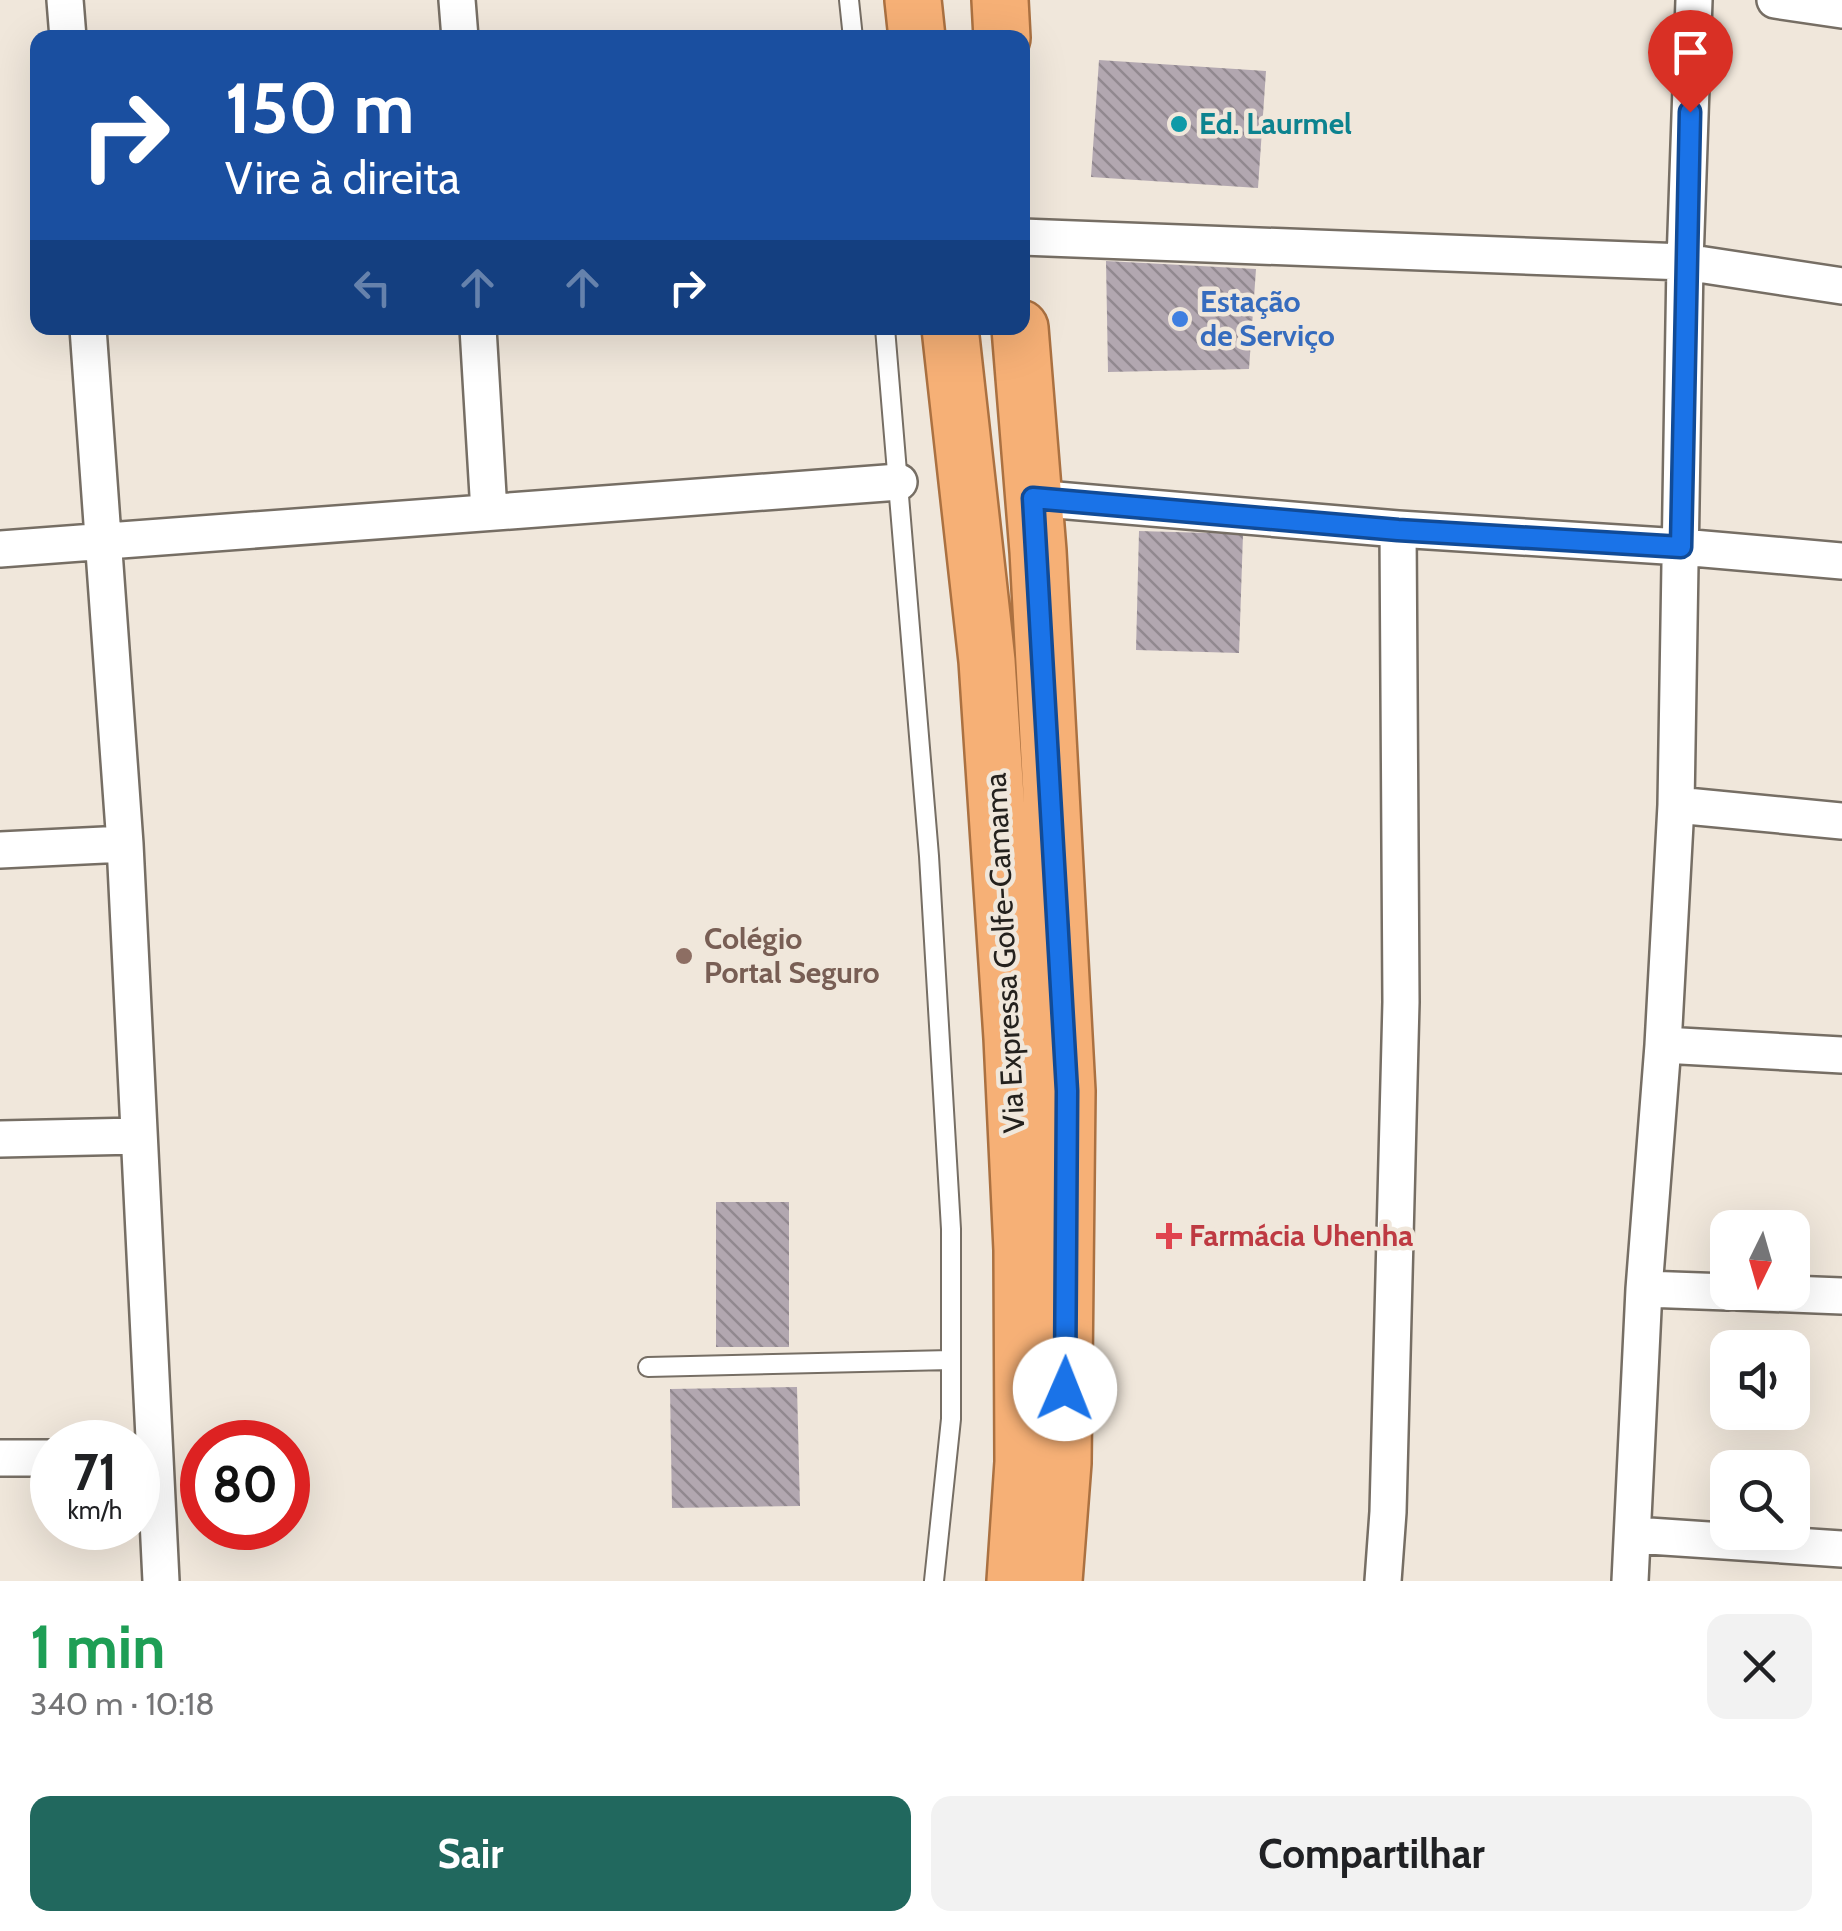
<!DOCTYPE html>
<html lang="pt">
<meta charset="utf-8">
<style>
body{margin:0;font-family:Cabin,sans-serif;background:#f2f2f2;color:#202124;height:100vh;display:flex;flex-direction:column;font-size:38px;white-space:nowrap}
*{box-sizing:border-box;margin:0}
p{font-size:32px;color:#757577}
.icon{flex:none;width:55px;height:55px;fill:none;stroke:currentColor;stroke-width:2;stroke-linecap:round;stroke-linejoin:round}
.map{position:relative;height:1581px;overflow:hidden}
.sheet{display:flex;flex-direction:column;background:#fff;flex:1}
.sheet>*{flex:none}
.hud{position:absolute;left:30px;top:30px;width:1000px;height:305px;border-radius:20px;box-shadow:0 10px 40px #0002;background:#1a4fa0;color:#fff;overflow:hidden}
.needle{width:65px;rotate:185deg}
.controls{position:absolute;left:1710px;top:1210px;display:grid;gap:20px}
.controls a{display:grid;place-items:center;width:100px;height:100px;border-radius:20px;background:#fff;box-shadow:0 10px 40px #0002;font-size:50px}
.speed{position:absolute;left:30px;top:1420px;display:flex;gap:20px;font-size:50px;font-weight:700;text-align:center}
.speed>*{display:grid;place-content:center;width:130px;height:130px;border-radius:50%;background:#fff;box-shadow:0 10px 40px #0002;line-height:1}
.speed small{font-size:25px;font-weight:400}
.speed .limit{border:15px solid #d22;background:#fff;color:#111}
.pin{position:absolute;display:grid;place-items:center;width:85px;height:85px;color:#fff;margin:-102px -42px;border-radius:50% 50% 50% 0;rotate:-45deg;box-shadow:0 0 10px #0007}
.pin .icon{rotate:45deg}
.me{position:absolute;width:110px;margin:-55px;rotate:1deg;stroke-linejoin:round;filter:drop-shadow(0 0 8px #0008)}
.turn{display:flex;align-items:center;gap:35px;height:210px;padding:0 30px;font-size:45px}
.turn .icon{width:130px;height:130px;stroke-width:2.5}
.turn b{display:block;font-size:70px;line-height:85px}
.lanes{display:flex;align-items:center;height:95px;padding:0 30px;background:#0003;justify-content:center;gap:50px;direction:ltr}
.lanes .off{opacity:.35}
.round{display:grid;place-items:center;flex:none;width:105px;height:105px;border-radius:20px;background:#f2f2f2}
.head{display:flex;align-items:center;justify-content:space-between;height:170px;padding:0 30px}
h1{font-size:60px;font-weight:700;line-height:75px;color:#1e9e55}
.cta{display:flex;gap:20px;margin-top:auto;padding:20px 30px}
.cta a{flex:1;height:115px;border-radius:20px;background:#21685e;color:#fff;font-size:40px;font-weight:700;line-height:115px;text-align:center}
.cta a+a{background:#f2f2f2;color:#202124}
.map>svg:first-child{display:block}
</style>
<div class="map">
<svg width="1842" height="1581" viewBox="0 0 1842 1581">
<defs>
<pattern id="building-back-hatch" width="6" height="6" patternUnits="userSpaceOnUse" patternTransform="scale(2.5)"><rect width="6" height="6" fill="#b2a7b0"/><path d="M-1 5l2 2M0 0l6 6M5-1l2 2" fill="none" stroke="#91888f"/></pattern>
</defs>
<rect width="100%" height="100%" fill="#f0e7db"/>
<path fill="url(#building-back-hatch)" d="M1099,60L1266,71L1258,188L1091,177Z
M1106,261L1256,269L1249,369L1108,372Z
M1139,531L1243,534L1239,653L1136,650Z
M716,1202H789V1347H716Z
M797,1387L800,1506L672,1508L670,1389Z"/>
<g fill="none" stroke-linecap="round" stroke-linejoin="round">
<g stroke="#766e64" stroke-width="22">
<path id="service" d="M849,0L853,38
M885,328L929,856L951,1229V1419L934,1581
M648,1367L951,1360"/>
</g>
<g stroke="#766e64" stroke-width="40">
<path id="minor" d="M65,0L68,38
M457,0L460,38
M1775,0L1842,10
M1022,237L1685,262L1842,286
M88,328L125,844L161,1581
M478,328L489,512
M1033,498L1398,529L1681,547L1842,561
M0,549L899,482
M1676,805L1842,821
M0,850L125,844
M1663,1045L1842,1055
M0,1139L138,1136
M1644,1289L1728,1292
M1737,1292L1842,1296
M0,1458H52
M1634,1535L1842,1549
M1383,1581L1388,1512L1401,1002L1398,529
M1630,1581L1644,1289L1663,1045L1676,805L1685,262L1694,0"/>
</g>
<g stroke="#ab7141" stroke-width="60">
<path id="trunk" d="M913,0L917,38
M1000,0L1002,38
M950,328L987,661L1012,1038L1022,1250L1023,1462L1015,1581
M1020,328L1038,551L1067,1091L1063,1463L1054,1581"/>
</g>
<use href="#service" stroke="#fff" stroke-width="18"/>
<use href="#minor" stroke="#fff" stroke-width="35"/>
<use href="#trunk" stroke="#f6b076" stroke-width="55"/>
</g>
<g fill="none" stroke-linecap="round" stroke-linejoin="round">
<g stroke="#114b97" stroke-width="25">
<path id="route" d="M1065,1389L1067,1091L1033,498L1398,530L1681,547L1690,112"/>
</g>
<use href="#route" stroke="#1a73e8" stroke-width="18"/>
</g>
<circle fill="#0f9aa8" stroke="#f0e7db" stroke-width="4" cx="1179" cy="124" r="10"/>
<circle fill="#3f7fe0" stroke="#f0e7db" stroke-width="4" cx="1180" cy="319" r="10"/>
<circle fill="#8d6e63" stroke="#f0e7db" stroke-width="4" cx="684" cy="956" r="10"/>
<path fill="#e0444e" stroke="#f0e7db" stroke-width="4" d="M1164 1221h10v10h10v10h-10v10h-10v-10h-10v-10h10z"/>
<g text-anchor="middle" stroke-width="9" stroke-linejoin="round" paint-order="stroke">
<g font-size="30" font-weight="bold" fill="#0d838f" stroke="#f0e7db" text-anchor="start">
<text x="1199" y="134">Ed. Laurmel</text>
</g>
<g font-size="30" font-weight="bold" fill="#366cbe" stroke="#f0e7db" text-anchor="start">
<text x="1200" y="312">Estação<tspan x="1200" dy="34">de Serviço</tspan></text>
</g>
<g font-size="30" font-weight="bold" fill="#785e54" stroke="#f0e7db" text-anchor="start">
<text x="704" y="949">Colégio<tspan x="704" dy="34">Portal Seguro</tspan></text>
</g>
<g font-size="30" fill="#24211d" stroke="#f0e7db">
<text transform="translate(1005 953) rotate(-93)" y="10">Via Expressa Golfe-Camama</text>
</g>
<g font-size="30" font-weight="bold" fill="#be3a42" stroke="#f0e7db" text-anchor="start">
<text x="1189" y="1246">Farmácia Uhenha</text>
</g>
</g>
</svg>
<div class="controls">
<a><svg class="needle" viewBox="-14 -14 28 28"><path d="M0-13l5 13h-10z" fill="#e53935"/><path d="M0 13l5-13h-10z" fill="#757577"/></svg></a>
<a><svg class="icon" aria-label="sound" viewBox="0 0 24 24"><path d="M4 9h4l5-4v14l-5-4H4zM17 9q2 3 0 6"/></svg></a>
<a><svg class="icon" aria-label="search" viewBox="0 0 24 24"><circle cx="10" cy="10" r="6"/><path d="M15 15l6 6"/></svg></a>
</div>
<div class="speed"><div>71<small>km/h</small></div><div class="limit">80</div></div>
<div class="pin" style="left:1690px;top:112px;background:#d93025"><svg class="icon" aria-label="arrive" viewBox="0 0 24 24"><path d="M6 21V4h12l-3 4 3 4H6"/></svg></div>
<svg class="me" style="left:1065px;top:1389px" viewBox="-20 -20 40 40"><circle r="19" fill="#fff"/><path d="M0-13L10 11 0 6-10 11z" fill="#1a73e8"/></svg>
<div class="hud">
<div class="turn"><svg class="icon" aria-label="right" viewBox="0 0 24 24"><path d="M7 20v-9h11M14 6l5 5-5 5"/></svg><div><b>150 m</b>Vire à direita</div></div>
<div class="lanes"><svg class="icon off" aria-label="left" viewBox="0 0 24 24"><path d="M17 20v-9H6M10 6l-5 5 5 5"/></svg><svg class="icon off" aria-label="ahead" viewBox="0 0 24 24"><path d="M12 20V5M6 11l6-6 6 6"/></svg><svg class="icon off" aria-label="ahead" viewBox="0 0 24 24"><path d="M12 20V5M6 11l6-6 6 6"/></svg><svg class="icon" aria-label="right" viewBox="0 0 24 24"><path d="M7 20v-9h11M14 6l5 5-5 5"/></svg></div>
</div>
</div>
<section class="sheet">
<div class="head"><div><h1>1 min</h1><p>340 m · 10:18</p></div><a class="round"><svg class="icon" aria-label="close" viewBox="0 0 24 24"><path d="M6 6l12 12M18 6L6 18"/></svg></a></div>
<div class="cta"><a>Sair</a><a>Compartilhar</a></div>
</section>
